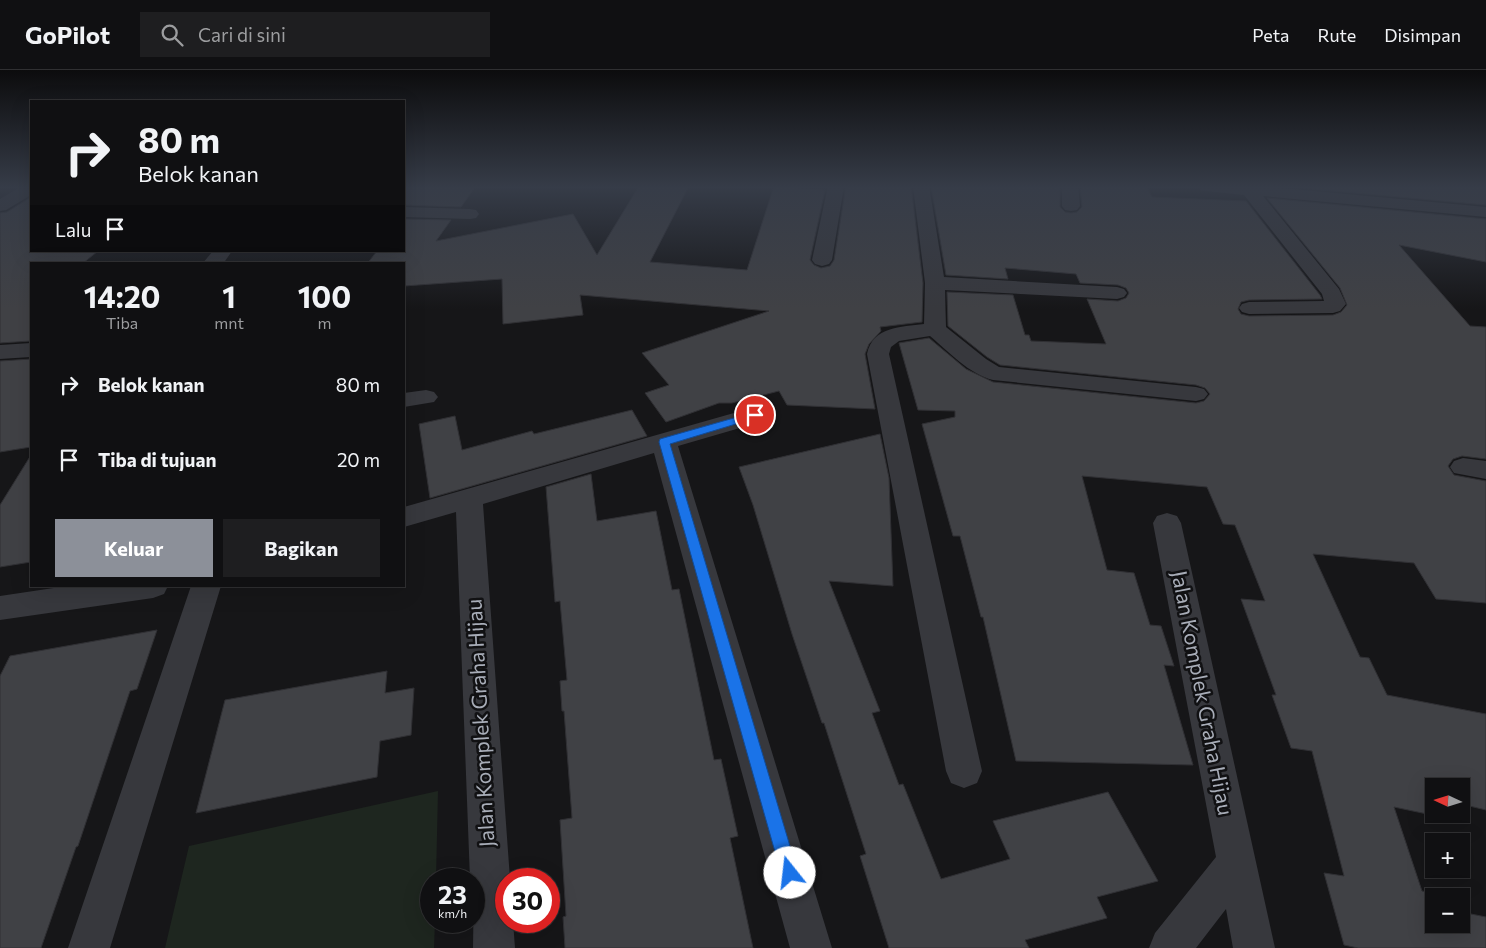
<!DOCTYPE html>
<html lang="id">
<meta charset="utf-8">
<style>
body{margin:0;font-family:Commissioner,sans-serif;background:#1e1e20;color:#f1f3f6;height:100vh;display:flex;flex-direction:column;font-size:19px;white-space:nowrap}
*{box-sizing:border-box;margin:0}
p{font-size:16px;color:#9c9d9f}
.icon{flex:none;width:28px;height:28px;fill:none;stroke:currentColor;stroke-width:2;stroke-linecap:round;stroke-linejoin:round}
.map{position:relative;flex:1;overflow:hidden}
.drawer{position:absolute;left:30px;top:192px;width:375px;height:325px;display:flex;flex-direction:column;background:#101012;border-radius:0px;box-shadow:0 5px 20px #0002,0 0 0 1px #303032}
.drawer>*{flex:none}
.guide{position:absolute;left:30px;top:30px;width:375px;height:152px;border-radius:0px;box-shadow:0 5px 20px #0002,0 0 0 1px #303032;background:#101012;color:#f1f3f6;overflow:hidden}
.needle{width:32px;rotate:274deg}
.fabs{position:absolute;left:1425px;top:708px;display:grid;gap:10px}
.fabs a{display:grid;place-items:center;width:45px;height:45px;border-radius:0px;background:#101012;box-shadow:0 5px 20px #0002,0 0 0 1px #303032;font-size:25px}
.speed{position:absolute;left:420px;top:798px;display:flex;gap:10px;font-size:25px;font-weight:700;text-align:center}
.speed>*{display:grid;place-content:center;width:65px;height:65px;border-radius:50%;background:#101012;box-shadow:0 5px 20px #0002,0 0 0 1px #303032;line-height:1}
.speed small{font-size:12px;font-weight:400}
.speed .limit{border:8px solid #d22;background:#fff;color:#111}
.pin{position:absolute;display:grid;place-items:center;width:42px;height:42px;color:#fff;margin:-21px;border:2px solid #fff;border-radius:50%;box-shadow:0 1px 5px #0007}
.me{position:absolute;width:55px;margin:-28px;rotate:344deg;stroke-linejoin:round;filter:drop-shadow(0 0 4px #0008)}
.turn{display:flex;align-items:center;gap:18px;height:105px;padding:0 25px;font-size:22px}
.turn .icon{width:65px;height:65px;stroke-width:2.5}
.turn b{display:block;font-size:35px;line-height:42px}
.then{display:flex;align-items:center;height:48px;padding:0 25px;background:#0003;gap:10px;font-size:19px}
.eta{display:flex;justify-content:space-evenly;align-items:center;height:85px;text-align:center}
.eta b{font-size:30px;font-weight:700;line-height:35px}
.action{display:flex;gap:10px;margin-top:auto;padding:10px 25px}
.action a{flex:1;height:58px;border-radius:0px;background:#8c9099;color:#fff;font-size:20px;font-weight:700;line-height:58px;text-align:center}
.action a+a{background:#1e1e20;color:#f1f3f6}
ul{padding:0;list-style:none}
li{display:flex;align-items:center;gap:15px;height:75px;padding:0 25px}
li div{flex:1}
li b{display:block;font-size:19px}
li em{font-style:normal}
header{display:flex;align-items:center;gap:30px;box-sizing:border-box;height:70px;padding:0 25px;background:#101012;border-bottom:1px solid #303032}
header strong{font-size:24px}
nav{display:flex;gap:28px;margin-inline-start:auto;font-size:18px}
.search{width:350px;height:45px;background:#1e1e20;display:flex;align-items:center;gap:12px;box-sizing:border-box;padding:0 18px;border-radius:0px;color:#9c9d9f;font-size:19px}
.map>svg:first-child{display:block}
</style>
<header>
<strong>GoPilot</strong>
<div class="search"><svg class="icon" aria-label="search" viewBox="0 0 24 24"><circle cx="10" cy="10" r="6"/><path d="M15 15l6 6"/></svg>Cari di sini</div>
<nav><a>Peta</a><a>Rute</a><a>Disimpan</a></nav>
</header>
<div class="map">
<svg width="1486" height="878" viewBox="0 0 1486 878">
<rect width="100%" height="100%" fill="#161618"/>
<path fill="#1e261f" d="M438,721L436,809H431V851H435L434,878H165L189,776Z"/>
<path fill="#404145" stroke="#303034" d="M404,116H476L461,137L404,135Z
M639,116H689L650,192L747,200L774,116L825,120L810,190L814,195L821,198L830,196L834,190L846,116H911L923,213L922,252L880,257L881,261L869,274L865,284L875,339L787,335L779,321L732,333H719L666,352L645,323L669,315L642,283L769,241L580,225L583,245L503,254L502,209L404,216V194H367L377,181H404V149L451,150L436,171L573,144L597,185Z
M931,116H1060V137L1065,142L1071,143L1077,142L1082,137L1080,116L1147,117L1152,127L1246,131L1320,225L1322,229L1249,230L1241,232L1238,239L1241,244L1249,246L1333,245L1341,242L1347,235L1340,218L1267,128L1486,149V192L1399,175L1470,256L1486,257V389L1462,386L1453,389L1448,396L1454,405L1486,411V533L1436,529L1414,493L1313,484L1360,587L1369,588L1387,625L1486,644V740L1461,734V716H1434V744L1461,743L1465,752L1394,737L1422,821L1447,826H1434V854H1461V842L1486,847V878H1358L1344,875L1324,803L1344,806L1312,681L1291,678L1272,625H1276L1241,529L1265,531L1235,455L1223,454L1207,417L1082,406L1107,500L1134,503L1150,555L1161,556L1174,596L1164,595L1193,695L1016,691L983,547H981L960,466H953L922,354L955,347V341L918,340L899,273L929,268L966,299L993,312L1196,333L1204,331L1210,324L1205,318L1196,315L1000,295L987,287L948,256L947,222L1013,225L1025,265H1029L1031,271L1106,274L1087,229L1118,231L1126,228L1129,223L1126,218L1118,215L1080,213L1076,204L1005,198L1008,209L946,205Z
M1279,116H1486V135Z
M31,127V181H98L82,194H31V271L0,273V143L7,142Z
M31,289V377L0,382V291Z
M632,340L647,366L430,428L419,354L455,346L462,380L532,361L534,364Z
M880,364L889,408L893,516L829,511L880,641L872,643L899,715L903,714L941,809L1010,789L993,751L1108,722L1158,811L1097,827L1107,848L1025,870L1029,878H889L860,786L866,784L824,653H822L792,564L753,435L739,397Z
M31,385V492L0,497V435Z
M591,404L597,451L656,441L672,520L679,519L714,690L721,689L738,766L730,768L753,878H565L563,847L566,846L560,750L572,748L564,641H562L560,611L567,610L560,531L555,532L546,417Z
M157,560L137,619L130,621L78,776L76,777L41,878H0V606L10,586Z
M387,601L385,623L414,618L411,665L380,671L377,707L196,743L225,630Z"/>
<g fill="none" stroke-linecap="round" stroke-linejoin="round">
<path fill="#37383d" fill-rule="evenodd" d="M22,116H31V125L6,140L0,141V129Z
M828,116H844L832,190L829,194L822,196L815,194L812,190Z
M913,116H929L944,207L1117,217L1124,219L1127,223L1124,227L1117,229L945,220L946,257L986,289L999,297L1196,317L1204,319L1208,324L1204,329L1196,331L993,310C969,304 949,282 930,266L899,271L891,277L889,284L982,701L977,713L964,718L951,713L946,701L867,284C873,256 901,257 924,254L925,213Z
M1062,116H1078L1080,136L1077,140L1071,141L1065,140L1062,136Z
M1198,116H1260L1486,137V147L1263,126L1339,219L1346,234L1340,241L1333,243L1249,244L1242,242L1239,238L1242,234L1249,232L1324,231L1322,224L1244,125L1206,121L1200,120Z
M404,137L470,139L476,140L479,144L476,148L470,149L404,147Z
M213,181H232L223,194H202Z
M31,273V287L0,289V275Z
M426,320L434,322L438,327L434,332L404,337V323Z
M755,337L764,339L767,345L764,351L678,376L832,878H790L654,383L483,434L510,809H506V851H513L515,878H473L474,809H470L456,442L404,457V437Z
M1463,388L1486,391V409L1454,403L1450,397L1454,391Z
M1167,443L1177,446L1181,453L1275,878H1233L1226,839L1196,878H1149L1155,863L1216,787L1153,453L1157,446Z
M67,516H168L164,524L153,528L0,550V526Z
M191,516H221L110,878H68Z"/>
</g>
<linearGradient id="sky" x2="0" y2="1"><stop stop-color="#0c0c0d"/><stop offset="0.49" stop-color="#363c48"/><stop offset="1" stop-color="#363c48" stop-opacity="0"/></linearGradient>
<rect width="1486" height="239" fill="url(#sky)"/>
<path fill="#1a73e8" stroke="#114b97" d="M755,342L759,343V347L670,374L798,803L795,809L790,811L784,809L781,803L659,372L660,369Z"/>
<g text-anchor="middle" stroke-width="5" stroke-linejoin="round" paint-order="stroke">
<g font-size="21" fill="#a8adb8" stroke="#111113">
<text transform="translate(1202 623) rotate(79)" y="7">Jalan Komplek Graha Hijau</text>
<text transform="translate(481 653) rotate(-93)" y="7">Jalan Komplek Graha Hijau</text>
</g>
</g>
</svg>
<div class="fabs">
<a><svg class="needle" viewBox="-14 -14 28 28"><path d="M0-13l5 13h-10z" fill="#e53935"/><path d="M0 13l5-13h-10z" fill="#9c9d9f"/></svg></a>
<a>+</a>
<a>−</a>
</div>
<div class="speed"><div>23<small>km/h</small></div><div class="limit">30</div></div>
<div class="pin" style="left:755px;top:345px;background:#d93025"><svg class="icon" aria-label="arrive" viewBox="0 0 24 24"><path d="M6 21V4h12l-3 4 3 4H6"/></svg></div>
<svg class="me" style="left:790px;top:803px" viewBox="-20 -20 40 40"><circle r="19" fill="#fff"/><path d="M0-13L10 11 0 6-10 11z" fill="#1a73e8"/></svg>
<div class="guide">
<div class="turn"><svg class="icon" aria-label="right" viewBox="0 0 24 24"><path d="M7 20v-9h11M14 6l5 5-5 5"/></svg><div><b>80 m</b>Belok kanan</div></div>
<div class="then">Lalu<svg class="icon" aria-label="arrive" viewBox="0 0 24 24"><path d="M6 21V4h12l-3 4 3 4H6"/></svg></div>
</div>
<section class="drawer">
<div class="eta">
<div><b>14:20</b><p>Tiba</p></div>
<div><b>1</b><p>mnt</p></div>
<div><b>100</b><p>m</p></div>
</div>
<ul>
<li><svg class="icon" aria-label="right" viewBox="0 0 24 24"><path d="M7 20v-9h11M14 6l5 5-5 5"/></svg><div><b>Belok kanan</b></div><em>80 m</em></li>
<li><svg class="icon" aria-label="arrive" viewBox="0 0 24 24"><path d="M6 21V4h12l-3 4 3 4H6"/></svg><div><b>Tiba di tujuan</b></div><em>20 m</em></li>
</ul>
<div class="action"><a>Keluar</a><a>Bagikan</a></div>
</section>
</div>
